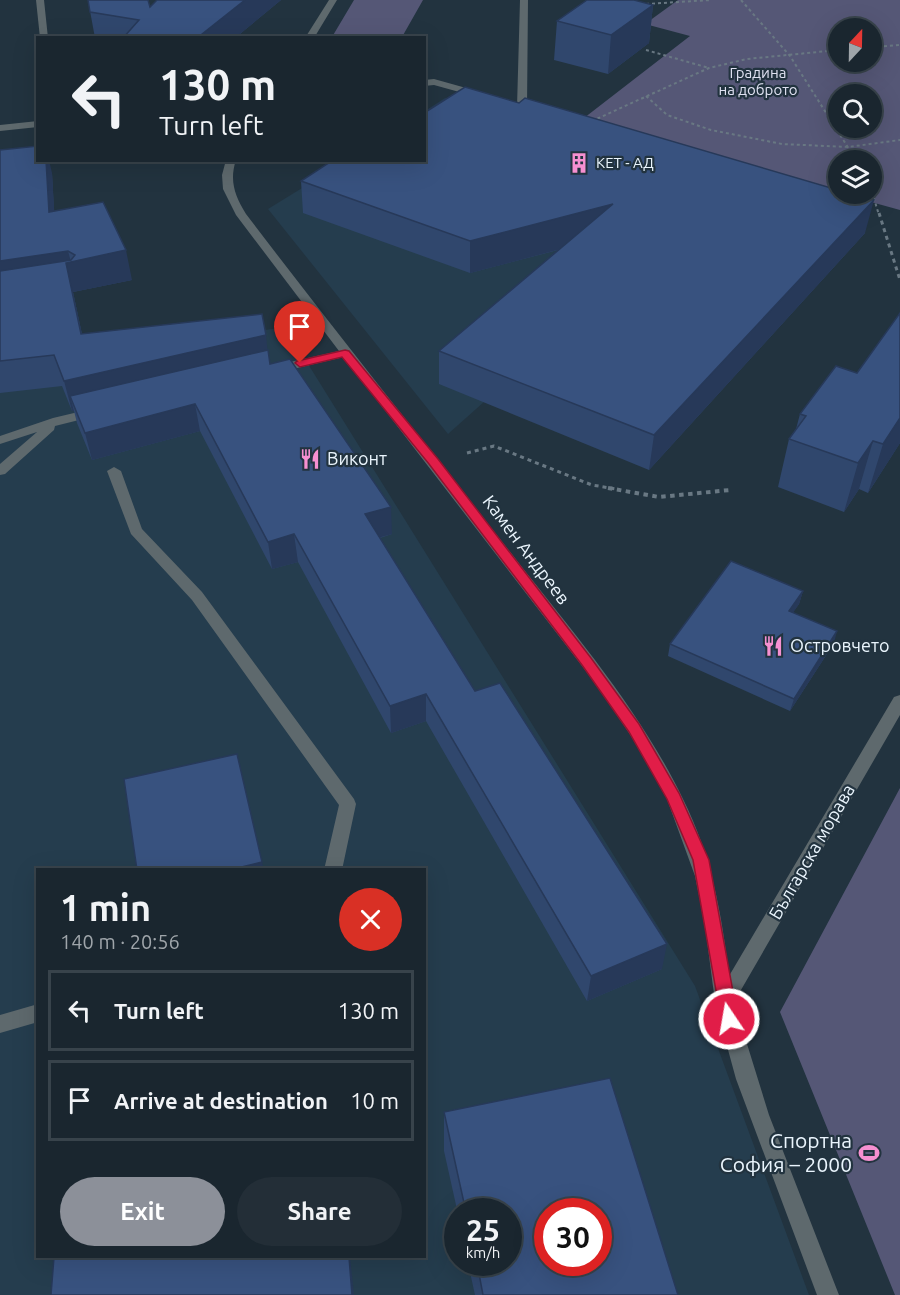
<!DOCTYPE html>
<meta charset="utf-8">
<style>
body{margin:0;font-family:Ubuntu,sans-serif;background:#232e37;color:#f1f3f6;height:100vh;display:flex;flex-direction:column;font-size:22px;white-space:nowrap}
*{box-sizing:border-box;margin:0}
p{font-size:20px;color:#9fa5aa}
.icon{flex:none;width:33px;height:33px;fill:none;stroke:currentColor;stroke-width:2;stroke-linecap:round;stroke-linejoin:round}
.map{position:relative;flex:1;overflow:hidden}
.sheet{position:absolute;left:36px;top:868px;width:390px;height:390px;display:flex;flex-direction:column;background:#1a262f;border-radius:0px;box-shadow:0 6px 24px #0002,0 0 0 2px #38434b}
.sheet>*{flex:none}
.top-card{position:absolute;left:36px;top:36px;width:390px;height:126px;border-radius:0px;box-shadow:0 6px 24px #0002,0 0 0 2px #38434b;background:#1a262f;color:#f1f3f6;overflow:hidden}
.needle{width:39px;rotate:22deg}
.tools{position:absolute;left:828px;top:18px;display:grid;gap:12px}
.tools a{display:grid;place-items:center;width:54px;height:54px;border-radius:50%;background:#1a262f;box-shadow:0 6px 24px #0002,0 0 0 2px #38434b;font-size:30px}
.speed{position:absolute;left:444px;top:1198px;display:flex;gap:12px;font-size:30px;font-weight:700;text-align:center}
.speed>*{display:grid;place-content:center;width:78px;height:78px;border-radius:50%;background:#1a262f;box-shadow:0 6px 24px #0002,0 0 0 2px #38434b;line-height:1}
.speed small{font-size:15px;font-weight:400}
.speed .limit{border:9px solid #d22;background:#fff;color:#111}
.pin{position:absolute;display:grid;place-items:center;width:51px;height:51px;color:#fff;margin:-62px -26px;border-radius:50% 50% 50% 0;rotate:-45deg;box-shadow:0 0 6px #0007}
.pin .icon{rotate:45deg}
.me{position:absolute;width:66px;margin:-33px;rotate:348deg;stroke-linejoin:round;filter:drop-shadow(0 0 4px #0008)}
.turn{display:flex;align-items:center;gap:21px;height:126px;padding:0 24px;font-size:27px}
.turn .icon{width:78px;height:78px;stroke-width:2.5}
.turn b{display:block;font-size:42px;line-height:51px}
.round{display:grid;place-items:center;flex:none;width:63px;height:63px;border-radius:32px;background:#232e37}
.summary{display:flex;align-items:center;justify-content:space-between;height:102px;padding:0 24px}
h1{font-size:36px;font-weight:700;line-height:45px}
.primary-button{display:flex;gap:12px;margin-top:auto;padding:12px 24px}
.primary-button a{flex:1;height:69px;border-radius:36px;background:#8c9099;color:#fff;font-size:24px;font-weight:700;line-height:69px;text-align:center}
.primary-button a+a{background:#232e37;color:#f1f3f6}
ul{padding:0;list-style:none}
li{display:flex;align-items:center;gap:18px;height:81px;margin:0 12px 9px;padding:0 12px;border:3px solid #38434b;border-radius:0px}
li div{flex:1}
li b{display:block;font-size:22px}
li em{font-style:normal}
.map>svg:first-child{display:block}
</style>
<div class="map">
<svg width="900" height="1295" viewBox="0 0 900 1295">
<rect width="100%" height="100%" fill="#22333f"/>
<path fill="#253d4e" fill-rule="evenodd" d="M445,98L728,184L448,434L268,209L346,161L424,160L425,111Z
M285,327L695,986L809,1295H0V371ZM38,870H424V1257H38ZM458,1212H508V1263H458ZM548,1212H598V1263H548Z"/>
<path fill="#555776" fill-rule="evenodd" d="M354,0H423L402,37H332Z
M678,0H900V210L842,194H872V160H838V192L584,118L690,36L645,24ZM838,28H872V62H838ZM838,94H872V128H838Z
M900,788V1295H895L780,1012Z"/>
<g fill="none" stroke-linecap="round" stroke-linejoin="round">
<path stroke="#697883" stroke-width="2" stroke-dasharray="3 3" stroke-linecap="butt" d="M741,0L790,56L856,160
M646,4L711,0
M872,47L900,45
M646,50L709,68
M646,96L667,115L711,130L782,144L848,147L900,140
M592,121L709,68L747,59L838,50
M872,192L879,215"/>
<path stroke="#697883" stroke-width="3" stroke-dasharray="4 4" stroke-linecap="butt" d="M879,213L900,280
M467,453L494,446L592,485L616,489"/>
<path stroke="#697883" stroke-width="4" stroke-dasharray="4.5 4.5" stroke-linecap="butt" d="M608,488L659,497L730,490"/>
<path fill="#5e696d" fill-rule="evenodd" d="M36,0H44L48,38H40Z
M329,0H337L314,38H305Z
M520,0H528L527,107L522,110L517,107Z
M434,79L484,93L486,95L481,98L434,85L424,86V80Z
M38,121V127L0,131V125Z
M226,160H236C229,181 235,196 246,214C335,331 427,446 518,562C577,637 641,712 683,799C711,855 722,914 729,976L894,697L900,695V715L734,1002L769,1115L839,1295H817L736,1079L715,1002L705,925L695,876L667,799L637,745L599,688L344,357L276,373L272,372V366L339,351L236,215L223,189L222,175Z
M95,408L99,409L101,412L99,415L55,426L54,430L5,474L0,475V464L37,432L0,444V436L53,418Z
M114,467L121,471L142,529L202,592L354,799L356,804L342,870H324L339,805L192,600L131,534L107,471Z
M38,1004V1022L0,1033V1015Z"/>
</g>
<path fill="#30476d" d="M88,0L150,7L281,0L235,38H95Z
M653,5L649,43L608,74L554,60L557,21Z
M0,150L52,173L54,211L132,280L73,292L82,334L267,350L270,364L392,534L380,538L475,691L662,969L587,1001L426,721L391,733L298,562L272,569L200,431L92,460L77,423L74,411H72L62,386L0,393Z
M301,181L865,233L649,470L439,384V351L558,250L470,273L303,213Z
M900,313V443L868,493L859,489L844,512L778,487L789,439L796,429L800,414L857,373Z
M803,591L799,604L793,612L834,643L790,711L668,656L670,644Z
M444,1112L678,1295H475L468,1263H508V1212H458V1214L444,1151Z"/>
<path fill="#273959" d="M245,0H281L235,38H197Z
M653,5L649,43L608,74L611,35Z
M46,160H49L52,173L56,241L49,212Z
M874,200L865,233L649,470L654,435Z
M613,204L610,236L470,273V241Z
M126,250L132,280L73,292L88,364L0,292V261L68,251L71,262Z
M266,335L269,365L70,396L74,411H72L64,381Z
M195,404L200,431L92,460L85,433Z
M900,418V443L868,493L883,444Z
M873,441L859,489L844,512L858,463Z
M391,507L392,534L367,541L365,514Z
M294,534L298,562L272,569L268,542Z
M803,591L799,604L786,623L789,611Z
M837,631L834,643L790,711L794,699Z
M426,694V721L391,733L390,706Z
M262,862L264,870H229Z
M667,944L662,969L587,1001L591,976Z
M349,1257H350L354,1295H352Z"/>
<path fill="#38527f" stroke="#273959" stroke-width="1.5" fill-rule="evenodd" d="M88,0H148L150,7L157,0H245L197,38H123L139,20L90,12Z
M587,0H634L653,5L611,35L557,21Z
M465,87L519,103L525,98L838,190V194H850L874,200L654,435L439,351L613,204L470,241L301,181L333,160H424V113Z
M38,146V160H46L49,212L103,202L126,250L66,263L81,334L262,314L266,335L64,381L54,355L0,361V271L71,260L75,255L68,251L0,261V150Z
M900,313V418L883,444L873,441L858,463L789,439L806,416L800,414L836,366L857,373Z
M268,350L270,364L290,359L391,507L365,514L475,691L500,683L667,944L591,976L426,694L390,706L294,534L268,542L195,404L85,433L70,396Z
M731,561L803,591L789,611L837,631L794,699L670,644Z
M237,754L262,862L229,870H137L124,779Z
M610,1078L678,1295H483L477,1263H508V1212H466L444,1112ZM548,1212H598V1263H548Z
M54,1257H349L352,1295H51Z"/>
<path fill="#e11d48" stroke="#92132f" stroke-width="1.5" d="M345,350L349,351L438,459L591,658L639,724L679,793L709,860L738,1019L735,1025L729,1027L723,1025L721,1019L693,860L667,799L629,732L582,665L429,464L342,357L300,367L295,363L297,361Z"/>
<defs>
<g id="building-bare" transform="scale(1.62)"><path d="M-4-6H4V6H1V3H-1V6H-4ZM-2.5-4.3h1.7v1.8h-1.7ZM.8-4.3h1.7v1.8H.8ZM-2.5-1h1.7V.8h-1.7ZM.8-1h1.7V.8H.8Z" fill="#f690d1" stroke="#22333f" stroke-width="2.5" paint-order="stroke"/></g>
<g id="restaurant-bare" transform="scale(1.62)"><path d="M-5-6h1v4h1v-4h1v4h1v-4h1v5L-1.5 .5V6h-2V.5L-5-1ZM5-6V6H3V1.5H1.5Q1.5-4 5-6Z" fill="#f690d1" stroke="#22333f" stroke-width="2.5" paint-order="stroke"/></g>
<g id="stadium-bare" transform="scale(1.62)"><path d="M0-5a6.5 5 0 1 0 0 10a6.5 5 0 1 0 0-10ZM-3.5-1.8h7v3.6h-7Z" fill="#f690d1" stroke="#22333f" stroke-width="2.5" paint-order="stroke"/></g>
</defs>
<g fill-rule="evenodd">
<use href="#building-bare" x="579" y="163"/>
<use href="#restaurant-bare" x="310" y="459"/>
<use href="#restaurant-bare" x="773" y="646"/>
<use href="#stadium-bare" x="869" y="1153"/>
</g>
<g text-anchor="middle" stroke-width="4.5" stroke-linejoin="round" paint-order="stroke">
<g font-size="15" fill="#dfe1f1" stroke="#22333f">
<text x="758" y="78">Градина<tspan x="758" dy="17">на доброто</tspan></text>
</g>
<g font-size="15" fill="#eaf5fd" stroke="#22333f" text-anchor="start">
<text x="596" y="168">КЕТ - АД</text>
</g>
<g font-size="18" fill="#eaf5fd" stroke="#22333f" text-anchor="start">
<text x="327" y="465">Виконт</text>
<text x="790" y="652">Островчето</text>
</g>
<g font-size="18" fill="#eaf5fd" stroke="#22333f">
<text transform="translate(526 550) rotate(53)" y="6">Камен Андреев</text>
<text transform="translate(812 852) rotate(-60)" y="6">Българска морава</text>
</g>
<g font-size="21" fill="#eaf5fd" stroke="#22333f" text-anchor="end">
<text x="852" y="1148">Спортна<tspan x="852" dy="24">София – 2000</tspan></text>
</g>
</g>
</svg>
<div class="tools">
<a><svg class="needle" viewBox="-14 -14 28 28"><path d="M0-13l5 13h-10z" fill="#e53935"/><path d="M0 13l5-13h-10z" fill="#9fa5aa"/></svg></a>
<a><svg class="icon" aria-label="search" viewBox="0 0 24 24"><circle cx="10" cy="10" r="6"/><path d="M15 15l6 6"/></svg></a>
<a><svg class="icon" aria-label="layers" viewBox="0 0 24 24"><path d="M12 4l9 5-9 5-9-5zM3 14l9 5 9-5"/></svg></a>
</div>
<div class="speed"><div>25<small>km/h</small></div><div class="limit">30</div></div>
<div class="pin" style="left:300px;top:363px;background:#d93025"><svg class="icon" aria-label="arrive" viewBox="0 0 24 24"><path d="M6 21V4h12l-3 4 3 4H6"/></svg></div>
<svg class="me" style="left:729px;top:1019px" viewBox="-20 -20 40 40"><circle r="17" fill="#e11d48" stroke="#fff" stroke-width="3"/><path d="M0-11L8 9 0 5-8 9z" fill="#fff"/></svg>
<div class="top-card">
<div class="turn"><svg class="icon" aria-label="left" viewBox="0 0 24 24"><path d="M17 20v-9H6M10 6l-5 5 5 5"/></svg><div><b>130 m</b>Turn left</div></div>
</div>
<section class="sheet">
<div class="summary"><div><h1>1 min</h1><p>140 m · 20:56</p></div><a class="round" style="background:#d93025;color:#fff"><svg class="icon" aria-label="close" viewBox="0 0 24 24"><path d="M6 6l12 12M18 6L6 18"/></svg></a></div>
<ul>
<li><svg class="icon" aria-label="left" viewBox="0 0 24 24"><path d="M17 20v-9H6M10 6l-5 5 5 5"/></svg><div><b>Turn left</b></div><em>130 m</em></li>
<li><svg class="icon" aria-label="arrive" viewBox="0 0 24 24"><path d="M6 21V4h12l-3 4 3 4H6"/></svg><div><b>Arrive at destination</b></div><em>10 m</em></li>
</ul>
<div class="primary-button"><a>Exit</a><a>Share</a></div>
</section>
</div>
